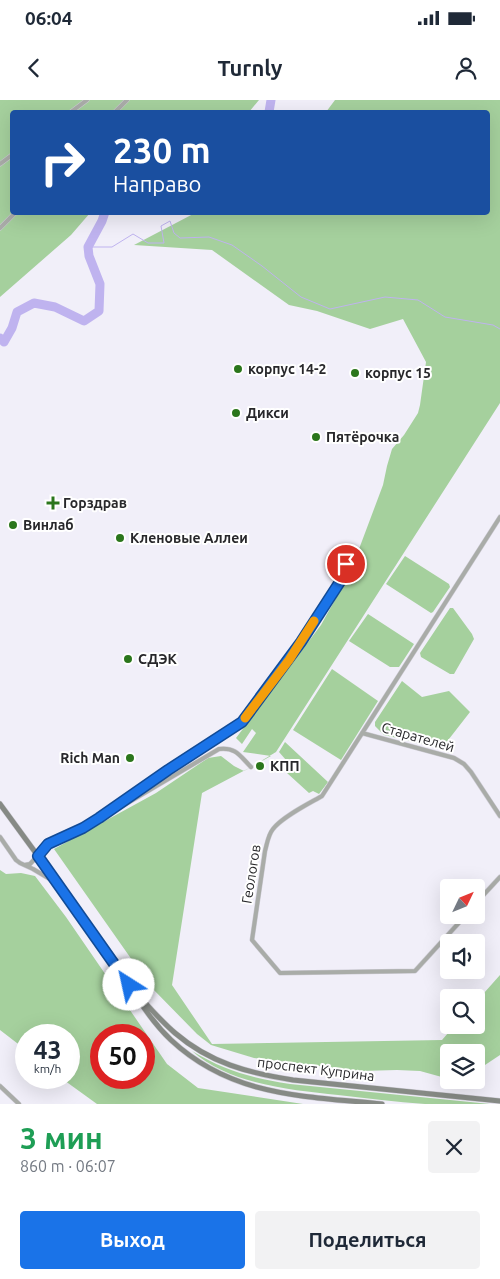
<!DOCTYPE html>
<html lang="ru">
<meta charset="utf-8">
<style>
body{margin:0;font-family:Ubuntu,sans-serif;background:#f2f2f3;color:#1f2937;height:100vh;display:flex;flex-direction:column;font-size:19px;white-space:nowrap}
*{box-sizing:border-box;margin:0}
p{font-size:16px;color:#747a83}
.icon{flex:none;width:28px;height:28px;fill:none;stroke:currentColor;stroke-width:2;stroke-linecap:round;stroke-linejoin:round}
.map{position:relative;height:1004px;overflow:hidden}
.side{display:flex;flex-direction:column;background:#fff;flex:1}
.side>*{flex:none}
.top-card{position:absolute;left:10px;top:10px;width:480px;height:105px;border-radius:5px;box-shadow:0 5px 20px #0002;background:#1a4fa0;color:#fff;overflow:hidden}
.needle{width:32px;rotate:47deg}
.tools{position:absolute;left:440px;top:779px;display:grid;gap:10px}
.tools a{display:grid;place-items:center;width:45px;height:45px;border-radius:5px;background:#fff;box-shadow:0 5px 20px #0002;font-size:25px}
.speed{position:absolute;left:15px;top:924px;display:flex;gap:10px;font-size:25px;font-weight:700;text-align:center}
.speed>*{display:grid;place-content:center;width:65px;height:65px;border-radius:50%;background:#fff;box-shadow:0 5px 20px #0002;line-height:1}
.speed small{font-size:12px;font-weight:400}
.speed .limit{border:8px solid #d22;background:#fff;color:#111}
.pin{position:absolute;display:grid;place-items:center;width:42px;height:42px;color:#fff;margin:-21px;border:2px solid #fff;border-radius:50%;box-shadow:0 1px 5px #0007}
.me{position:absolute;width:55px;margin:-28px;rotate:325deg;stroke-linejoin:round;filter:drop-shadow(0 0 4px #0008)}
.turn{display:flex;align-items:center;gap:18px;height:105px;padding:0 20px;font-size:22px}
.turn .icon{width:65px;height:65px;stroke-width:2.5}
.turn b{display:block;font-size:35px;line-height:42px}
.round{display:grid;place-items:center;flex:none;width:52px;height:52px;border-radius:5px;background:#f2f2f3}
.headline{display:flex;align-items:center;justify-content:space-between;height:85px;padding:0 20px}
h1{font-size:30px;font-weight:600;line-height:38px;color:#1e9e55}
.primary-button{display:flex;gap:10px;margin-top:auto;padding:10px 20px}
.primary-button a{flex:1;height:58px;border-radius:5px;background:#1a73e8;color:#fff;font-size:20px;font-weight:600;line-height:58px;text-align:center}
.primary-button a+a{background:#f2f2f3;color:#1f2937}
.status{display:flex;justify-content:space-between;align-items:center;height:35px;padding:0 25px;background:#fff;direction:ltr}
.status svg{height:14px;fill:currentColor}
header{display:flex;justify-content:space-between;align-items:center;height:65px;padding:0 20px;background:#fff;font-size:22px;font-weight:600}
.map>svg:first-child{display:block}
</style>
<div class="status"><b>06:04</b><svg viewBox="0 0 49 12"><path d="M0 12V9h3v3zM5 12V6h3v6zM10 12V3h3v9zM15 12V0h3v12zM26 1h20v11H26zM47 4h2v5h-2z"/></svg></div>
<header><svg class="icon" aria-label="back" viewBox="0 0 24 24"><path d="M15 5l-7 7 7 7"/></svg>Turnly<svg class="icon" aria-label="person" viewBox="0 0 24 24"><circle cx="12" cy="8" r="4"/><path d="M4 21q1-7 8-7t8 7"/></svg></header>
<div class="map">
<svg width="500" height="1004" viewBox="0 0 500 1004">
<rect width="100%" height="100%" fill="#f1eff9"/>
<path fill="#a5d09d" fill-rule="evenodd" d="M0,0H259L249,12H12V112L90,113L71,135L0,197Z
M335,0H500V303L276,652L251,667L202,693L172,885L212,944L442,940L455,925H476V902L500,875V955L476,971V952H449V979L420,971L397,970L360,971L254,958L211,945L197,934L151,887L54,749L156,693L208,658L221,656L234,666L244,671L271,656L243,652L256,633L252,629L242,644L236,638L321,525L350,473L383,385L387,366L392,349L404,335L418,313L420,305L426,262L403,219L370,229L317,211L289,205L212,150L134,145L195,113L488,112V12H326Z
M405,456L449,484L450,487L433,512L431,513L386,484Z
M450,508H453L472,534L474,539L454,574H450L421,557L420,553Z
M368,514L414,544L399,567H390L349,541Z
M332,569L378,601L341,660L293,630Z
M402,581L422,597L449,591L470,612L442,648L384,635L375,626V622Z
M285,642L328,682L319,694L313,691L309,693L287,673L293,668L279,652Z
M0,770L6,774L21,773L35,776L66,817L167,964L198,988L303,1004H97L61,978H69V935H26V950L0,930ZM101,935H144V978H101Z
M192,951C225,971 252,978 290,984L490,1004C468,1004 447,1004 425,1004C396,1002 367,998 338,995C290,990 229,984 192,951Z"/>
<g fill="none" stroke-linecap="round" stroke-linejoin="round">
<path stroke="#bfb3ef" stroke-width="1" d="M88,147H112L133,134L148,143H164L161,126L170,121L174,133L180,138L209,137L232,145L262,166L301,197L330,209L385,197L418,200L445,217L493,225L500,229"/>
<path stroke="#bfb3ef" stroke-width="9" d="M269,12L271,0
M0,238L4,242L12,228L17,212L34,203L55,207L84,221L99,211L100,184L89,156L88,147L102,121L105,112"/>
<g stroke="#cdcbd4" stroke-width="5">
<path id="street" d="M71,12L87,0
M115,12L127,0
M0,64L12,55
M0,128L16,112
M362,633L454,658L464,664L471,672L500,716
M117,705L119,708L219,649C236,647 240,656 251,667
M0,737L16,760L20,763L33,769L55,782
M25,765L30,764L48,745L83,727L99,718L168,670L242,622L301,542L345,474L346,464
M476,803L500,777
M466,815L415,871L280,873L252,840L265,751C267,744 268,735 273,729C282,717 308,704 322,696L500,417
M0,986L19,1004"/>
</g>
<g stroke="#cdcbd4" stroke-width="6">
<path id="secondary" d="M0,704L38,756L129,885C141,904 154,924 171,940C232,997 304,996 382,1004
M137,894C149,907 161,921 175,933C210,963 248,973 293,980L500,1001"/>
</g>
<use href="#street" stroke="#a9aca8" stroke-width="4"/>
<use href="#secondary" stroke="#868a85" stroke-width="5"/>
</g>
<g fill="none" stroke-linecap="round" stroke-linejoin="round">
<g stroke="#114b97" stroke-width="12">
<path id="route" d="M129,885L38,756L48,744L83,728L99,718L168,670L242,622L301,542L345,474L346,464"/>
</g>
<use href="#route" stroke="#1a73e8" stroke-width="9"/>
<path stroke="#f59e0b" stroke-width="9" d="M245,618L289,560L314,521"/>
</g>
<g fill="#2b761c" stroke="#fff" stroke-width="2">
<circle cx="238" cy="269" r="5"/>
<circle cx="355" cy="273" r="5"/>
<circle cx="236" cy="313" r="5"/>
<circle cx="316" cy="337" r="5"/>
<path d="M50.5 395.5h5v5h5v5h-5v5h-5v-5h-5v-5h5z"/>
<circle cx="13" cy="425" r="5"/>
<circle cx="120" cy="438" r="5"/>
<circle cx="128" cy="559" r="5"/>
<circle cx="130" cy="658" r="5"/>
<circle cx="260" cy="666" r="5"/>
</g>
<g text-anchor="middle" stroke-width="4" stroke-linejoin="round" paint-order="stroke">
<g font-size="14" font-weight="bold" fill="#28282b" stroke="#fff" text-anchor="start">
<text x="248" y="274">корпус 14-2</text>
<text x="365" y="278">корпус 15</text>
<text x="246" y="318">Дикси</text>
<text x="326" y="342">Пятёрочка</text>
<text x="63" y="408">Горздрав</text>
<text x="23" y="430">Винлаб</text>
<text x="130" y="443">Кленовые Аллеи</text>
<text x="138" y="564">СДЭК</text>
<text x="120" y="663" text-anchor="end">Rich Man</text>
<text x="270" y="671">КПП</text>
</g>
<g font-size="14" fill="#28282b" stroke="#fff">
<text transform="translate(418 637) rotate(16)" y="5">Старателей</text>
<text transform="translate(251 774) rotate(-81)" y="5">Геологов</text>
<text transform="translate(316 969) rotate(7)" y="5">проспект Куприна</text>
</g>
</g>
</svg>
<div class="tools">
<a><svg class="needle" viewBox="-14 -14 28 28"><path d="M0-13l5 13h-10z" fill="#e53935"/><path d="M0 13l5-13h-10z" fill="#747a83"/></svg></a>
<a><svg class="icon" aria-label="sound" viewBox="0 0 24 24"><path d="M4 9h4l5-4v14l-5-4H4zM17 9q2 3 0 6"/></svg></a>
<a><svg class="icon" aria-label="search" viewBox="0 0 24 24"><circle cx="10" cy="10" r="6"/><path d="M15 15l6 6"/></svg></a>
<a><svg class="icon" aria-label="layers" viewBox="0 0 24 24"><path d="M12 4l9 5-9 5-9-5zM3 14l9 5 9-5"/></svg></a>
</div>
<div class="speed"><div>43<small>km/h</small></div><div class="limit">50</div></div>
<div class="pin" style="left:346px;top:464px;background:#d93025"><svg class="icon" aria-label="arrive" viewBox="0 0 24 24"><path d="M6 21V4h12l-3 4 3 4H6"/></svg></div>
<svg class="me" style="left:129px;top:885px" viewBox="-20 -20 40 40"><circle r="19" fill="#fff"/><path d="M0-13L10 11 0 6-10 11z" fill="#1a73e8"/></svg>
<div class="top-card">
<div class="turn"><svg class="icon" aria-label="right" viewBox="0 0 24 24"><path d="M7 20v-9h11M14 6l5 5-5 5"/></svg><div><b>230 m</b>Направо</div></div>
</div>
</div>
<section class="side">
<div class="headline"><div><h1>3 мин</h1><p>860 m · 06:07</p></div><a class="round"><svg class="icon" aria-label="close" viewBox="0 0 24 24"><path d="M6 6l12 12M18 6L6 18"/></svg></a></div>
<div class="primary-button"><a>Выход</a><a>Поделиться</a></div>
</section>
